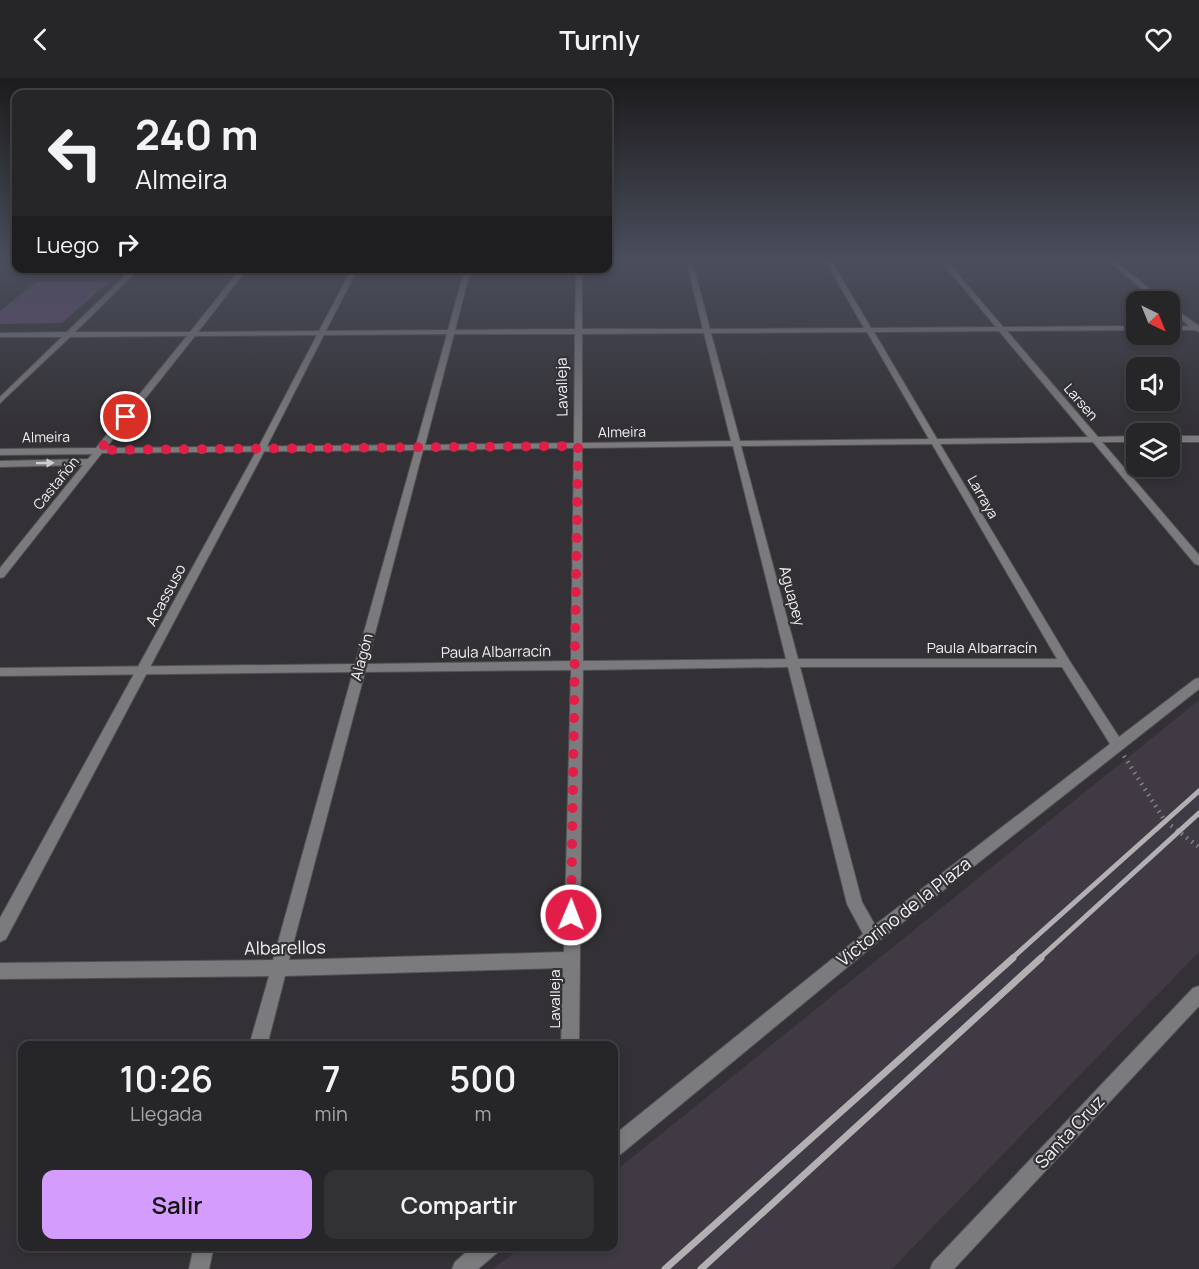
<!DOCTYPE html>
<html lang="es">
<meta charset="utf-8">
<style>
body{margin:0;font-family:Manrope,sans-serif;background:#323134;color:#f1f3f6;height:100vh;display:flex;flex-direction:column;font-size:22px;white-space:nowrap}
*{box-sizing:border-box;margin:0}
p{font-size:20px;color:#a4a5a8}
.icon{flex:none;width:33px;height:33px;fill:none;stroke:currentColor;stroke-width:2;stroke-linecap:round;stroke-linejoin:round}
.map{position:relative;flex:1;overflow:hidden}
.drawer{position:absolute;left:18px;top:963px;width:600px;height:210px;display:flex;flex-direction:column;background:#262528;border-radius:12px;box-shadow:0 3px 9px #0003,0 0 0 2px #424245}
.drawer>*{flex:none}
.guide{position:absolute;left:12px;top:12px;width:600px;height:183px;border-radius:12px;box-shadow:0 3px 9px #0003,0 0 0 2px #424245;background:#262528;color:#f1f3f6;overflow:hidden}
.needle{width:39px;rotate:137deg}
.tools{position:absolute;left:1126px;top:213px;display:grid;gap:12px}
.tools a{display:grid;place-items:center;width:54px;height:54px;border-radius:12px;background:#262528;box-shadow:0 3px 9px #0003,0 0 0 2px #424245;font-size:30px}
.pin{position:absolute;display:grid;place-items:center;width:51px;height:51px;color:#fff;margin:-26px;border:3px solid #fff;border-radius:50%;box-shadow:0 2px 6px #0007}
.me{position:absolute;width:66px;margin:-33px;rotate:1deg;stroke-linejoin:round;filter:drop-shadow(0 0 4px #0008)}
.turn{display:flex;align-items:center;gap:21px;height:126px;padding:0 24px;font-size:27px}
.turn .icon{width:78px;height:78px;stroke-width:2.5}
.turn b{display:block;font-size:42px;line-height:51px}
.then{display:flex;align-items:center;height:57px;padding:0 24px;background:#0003;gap:12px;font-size:22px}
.eta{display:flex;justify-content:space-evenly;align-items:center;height:102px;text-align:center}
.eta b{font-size:36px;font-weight:600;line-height:42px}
.cta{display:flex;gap:12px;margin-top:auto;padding:12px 24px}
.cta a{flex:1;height:69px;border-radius:12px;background:#d49cfc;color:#111;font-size:24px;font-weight:600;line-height:69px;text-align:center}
.cta a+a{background:#323134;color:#f1f3f6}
header{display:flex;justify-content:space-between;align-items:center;height:78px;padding:0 24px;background:#262528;font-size:27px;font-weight:600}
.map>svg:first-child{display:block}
</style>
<header><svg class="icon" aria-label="back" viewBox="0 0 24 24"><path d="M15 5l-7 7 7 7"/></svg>Turnly<svg class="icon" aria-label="heart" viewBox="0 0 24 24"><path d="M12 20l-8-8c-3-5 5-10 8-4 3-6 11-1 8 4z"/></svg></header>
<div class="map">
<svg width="1199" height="1191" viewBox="0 0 1199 1191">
<rect width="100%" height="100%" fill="#333135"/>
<path fill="#3f3a43" d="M1199,622V874L892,1191H493L521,1169L614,1168V1094Z"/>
<path fill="#614872" d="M36,204H109L62,245L0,246V233Z"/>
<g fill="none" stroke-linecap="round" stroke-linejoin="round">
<g stroke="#525053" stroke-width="2">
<path id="minor" d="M686,182H692L710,251L864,250L825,182H831L871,250L996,249L940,182H946L1003,249L1137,248V252L1007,253L1098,359L1137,358V364H1102L1199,477V487L1195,486L1093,364L940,366L1069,582L1119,659L1195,601L1199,600V611L879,863L621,1076L614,1078V1057L863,856L847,826L788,589L583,592L579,968H561L563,890L285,898L267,968H249L269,898L0,901V885L273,882L353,594L0,598V590L355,586L415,372L102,375L4,499L0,500V490L83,387L0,389V383L88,381L92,376L0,377V371L96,370L187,258L70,259L0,325V319L62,259H0V255L67,254L133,190H140L75,254H190L241,190H248L198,254L448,252L465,190H471L455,252L575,251L576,190H582V251H703ZM999,253L1088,359L937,361L874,254ZM867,254L929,361L740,363L711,255ZM704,255L731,363L582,365V256ZM447,256L416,367L106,370L195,258ZM454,256H575L574,365L425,367ZM932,366L1057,581H798L741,368ZM733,368L786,581L583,583L582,370ZM574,370L571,583L367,586L423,372ZM800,589H1062L1110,666L875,847L862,824ZM571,592L564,874L289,882L365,594Z
M1107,182H1114L1166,224H1158Z
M1170,227L1199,248V254L1195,252H1170V248H1189L1170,232Z
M1170,358H1199V364H1170Z
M1199,908V928L954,1191H930L933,1184L1193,910Z
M194,1168H214L209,1191H189Z
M473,1168H500L497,1175L478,1191H452L455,1184Z"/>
</g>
<g stroke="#525053" stroke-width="2">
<path id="tertiary" d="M352,190H358L266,370L6,861L0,864V840L258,370Z"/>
</g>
<path stroke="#848386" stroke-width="4.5" stroke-dasharray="1.5 5" stroke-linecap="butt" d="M1124,678L1165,743L1199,769"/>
<use href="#minor" fill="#7b7a7c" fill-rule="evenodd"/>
<use href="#tertiary" fill="#7b7a7c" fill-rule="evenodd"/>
<path stroke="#b2b0b3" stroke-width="5" d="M1011,881L1199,713
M1039,881L1199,735"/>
<path stroke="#b2b0b3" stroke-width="7" d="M665,1191L1013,880
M701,1191L1041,880"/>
</g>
<defs><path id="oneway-solid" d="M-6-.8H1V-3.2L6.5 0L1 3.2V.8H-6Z" transform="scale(1.5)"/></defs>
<use fill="#cecdcf" href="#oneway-solid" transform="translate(45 385) rotate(-1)"/>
<linearGradient id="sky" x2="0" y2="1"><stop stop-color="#1c1b1d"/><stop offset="0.52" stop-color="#4a4e5c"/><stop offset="1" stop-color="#4a4e5c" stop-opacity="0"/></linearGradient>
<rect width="1199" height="349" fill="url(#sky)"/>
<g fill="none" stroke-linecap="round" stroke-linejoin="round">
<path stroke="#e11d48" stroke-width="10" stroke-dasharray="0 18" d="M126,339L100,372L578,368L571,837"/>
</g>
<g text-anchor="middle" stroke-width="4.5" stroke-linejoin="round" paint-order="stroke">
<g font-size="14" fill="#f2f1f3" stroke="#333135">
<text transform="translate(1081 324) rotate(49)" y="5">Larsen</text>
<text transform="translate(622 354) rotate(-1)" y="5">Almeira</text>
<text transform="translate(46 359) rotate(-1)" y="5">Almeira</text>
<text transform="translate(56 405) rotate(-51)" y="5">Castañón</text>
<text transform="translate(983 419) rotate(60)" y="5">Larraya</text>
</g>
<g font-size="15" fill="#f2f1f3" stroke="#333135">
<text transform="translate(562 309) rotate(-91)" y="5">Lavalleja</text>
<text transform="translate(166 517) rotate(-62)" y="5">Acassuso</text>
<text transform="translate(792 518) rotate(75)" y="5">Aguapey</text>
<text x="982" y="575">Paula Albarracín</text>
<text transform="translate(496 574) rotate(-1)" y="5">Paula Albarracín</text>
<text transform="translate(362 579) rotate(-75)" y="5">Alagón</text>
<text transform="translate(555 921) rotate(-90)" y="5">Lavalleja</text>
</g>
<g font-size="18" fill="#f2f1f3" stroke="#333135">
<text transform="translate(904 834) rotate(-38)" y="6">Victorino de la Plaza</text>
<text transform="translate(285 870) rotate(-1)" y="6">Albarellos</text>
<text transform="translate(1070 1054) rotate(-47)" y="6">Santa Cruz</text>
</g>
</g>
</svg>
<div class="tools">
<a><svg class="needle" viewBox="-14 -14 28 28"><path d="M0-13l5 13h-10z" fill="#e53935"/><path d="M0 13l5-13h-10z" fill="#a4a5a8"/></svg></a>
<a><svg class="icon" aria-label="sound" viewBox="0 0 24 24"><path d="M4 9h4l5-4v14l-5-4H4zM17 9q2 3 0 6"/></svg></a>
<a><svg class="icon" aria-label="layers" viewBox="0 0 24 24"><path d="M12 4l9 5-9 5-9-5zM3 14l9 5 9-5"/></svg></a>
</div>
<div class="pin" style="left:126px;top:339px;background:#d93025"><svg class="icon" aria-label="arrive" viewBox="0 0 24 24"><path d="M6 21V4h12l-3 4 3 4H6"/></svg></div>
<svg class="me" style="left:571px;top:837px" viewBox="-20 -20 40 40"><circle r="17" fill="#e11d48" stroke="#fff" stroke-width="3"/><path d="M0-11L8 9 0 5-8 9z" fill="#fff"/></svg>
<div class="guide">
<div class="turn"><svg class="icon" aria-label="left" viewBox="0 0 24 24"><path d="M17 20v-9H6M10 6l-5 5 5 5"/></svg><div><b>240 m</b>Almeira</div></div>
<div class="then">Luego<svg class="icon" aria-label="right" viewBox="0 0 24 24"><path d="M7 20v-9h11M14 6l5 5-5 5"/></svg></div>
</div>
<section class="drawer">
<div class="eta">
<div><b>10:26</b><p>Llegada</p></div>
<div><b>7</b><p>min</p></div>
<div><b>500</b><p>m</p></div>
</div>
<div class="cta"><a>Salir</a><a>Compartir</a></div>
</section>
</div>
